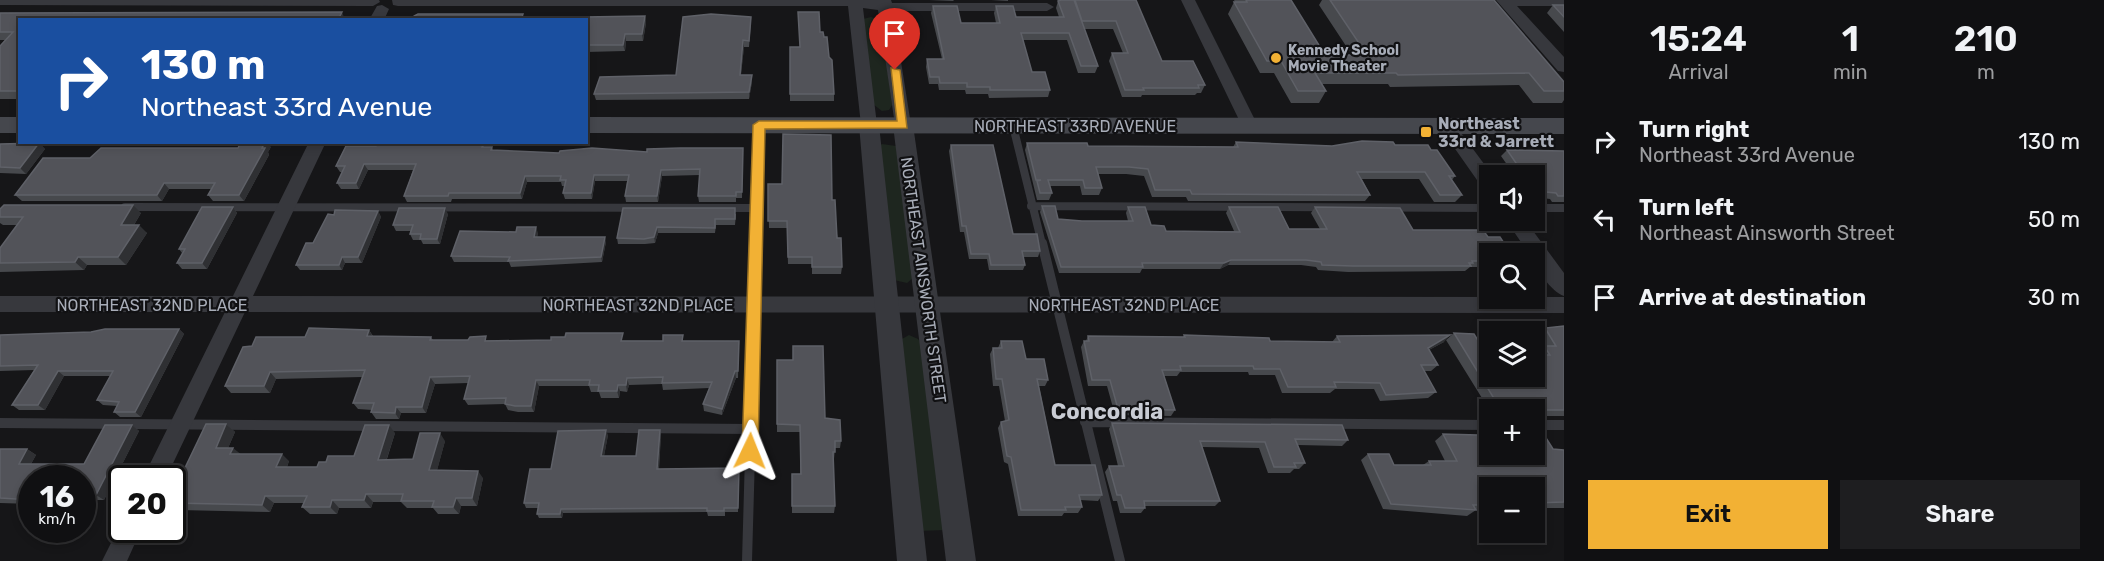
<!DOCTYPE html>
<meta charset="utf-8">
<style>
body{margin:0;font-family:Rubik,sans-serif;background:#1e1e20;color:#f1f3f6;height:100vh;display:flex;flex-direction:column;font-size:22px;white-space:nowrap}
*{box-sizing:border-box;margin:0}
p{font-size:20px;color:#9c9d9f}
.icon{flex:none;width:33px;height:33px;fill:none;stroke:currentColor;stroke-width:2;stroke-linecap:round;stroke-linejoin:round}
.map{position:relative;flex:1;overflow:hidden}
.panel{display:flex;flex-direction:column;background:#101012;width:540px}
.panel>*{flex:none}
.banner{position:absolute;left:18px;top:18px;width:570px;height:126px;border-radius:0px;box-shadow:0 3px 9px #0003,0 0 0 2px #303032;background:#1a4fa0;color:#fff;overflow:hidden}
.fabs{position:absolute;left:1479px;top:165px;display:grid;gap:12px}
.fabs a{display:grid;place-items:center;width:66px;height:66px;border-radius:0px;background:#101012;box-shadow:0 3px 9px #0003,0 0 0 2px #303032;font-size:30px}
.speed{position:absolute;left:18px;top:465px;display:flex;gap:12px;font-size:30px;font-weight:700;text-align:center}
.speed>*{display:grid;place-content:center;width:78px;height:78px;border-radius:50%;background:#101012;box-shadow:0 3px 9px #0003,0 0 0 2px #303032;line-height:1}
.speed small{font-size:15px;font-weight:400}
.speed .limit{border:3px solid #111;border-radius:9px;background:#fff;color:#111}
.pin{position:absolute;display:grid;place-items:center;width:51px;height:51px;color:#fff;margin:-62px -26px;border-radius:50% 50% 50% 0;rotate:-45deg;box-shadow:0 0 6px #0007}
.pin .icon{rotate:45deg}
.me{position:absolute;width:66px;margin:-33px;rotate:2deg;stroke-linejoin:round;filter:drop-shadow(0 0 4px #0008)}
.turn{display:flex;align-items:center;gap:21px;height:126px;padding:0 24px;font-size:27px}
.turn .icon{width:78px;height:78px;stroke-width:2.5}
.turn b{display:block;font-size:42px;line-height:51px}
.eta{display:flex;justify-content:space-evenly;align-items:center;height:102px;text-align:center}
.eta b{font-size:36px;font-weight:600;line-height:42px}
.action{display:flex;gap:12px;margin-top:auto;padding:12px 24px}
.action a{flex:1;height:69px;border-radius:0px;background:#f2b134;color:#111;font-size:24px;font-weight:600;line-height:69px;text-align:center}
.action a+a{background:#1e1e20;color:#f1f3f6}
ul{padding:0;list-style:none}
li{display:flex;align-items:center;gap:18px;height:78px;padding:0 24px}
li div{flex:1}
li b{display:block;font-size:22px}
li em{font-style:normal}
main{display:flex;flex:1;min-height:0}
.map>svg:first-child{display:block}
</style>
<main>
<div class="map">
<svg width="1564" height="561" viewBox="0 0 1564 561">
<rect width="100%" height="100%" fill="#161618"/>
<path fill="#1e261f" d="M871,17L881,20L892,105L889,110L882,111L873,104L863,19Z
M882,144L896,146L914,277L907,283L894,280L879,147Z
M909,335L918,339L923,346L946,530L918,531L902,339Z"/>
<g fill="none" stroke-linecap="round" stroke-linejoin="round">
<path stroke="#37383d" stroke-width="8" d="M1013,126L1042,244
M1031,206L1490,208
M125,207L756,208
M1534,208H1564
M756,244L759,125"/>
<path stroke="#37383d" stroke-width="10" d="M1042,243L1120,561
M1085,422L1490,425
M0,423L750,429
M1534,425H1564
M747,561L756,243"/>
<path fill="#37383d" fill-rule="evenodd" d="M0,0H379L380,2L373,6L0,5Z
M392,0H891L892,3H1047L1054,7L1047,11H893L911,125L903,131L895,125L878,10L863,8L877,125L869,131L861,125L848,6H398L393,5Z
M1181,0H1195L1258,126L1256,130H1244L1242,126Z
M1496,0H1564V6H1517L1564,57V72L1558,71Z
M382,5L389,9L384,20H369L377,6Z
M1447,120L1453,122L1493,176H1490V191L1484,190L1439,126Z
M309,142H326L253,296L1564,297V313L245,312L166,478H143L225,312H0V296H233Z
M1506,220H1525L1564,273V296C1551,292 1534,267 1534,254H1529Z
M122,521V530H141L127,561H102Z"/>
<path fill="#37383d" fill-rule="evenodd" d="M869,118L876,120L879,125L927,561H897L859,125L862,120Z
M903,118L910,120L913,125L976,561H946L893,125L896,120Z"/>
<path fill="#45474d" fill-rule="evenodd" d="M0,117H20V133H0Z
M586,117L1564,118V134L586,133Z"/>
</g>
<path fill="#47494d" d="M929,0H954L953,1Z
M991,0H1008V1Z
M1061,0H1136L1162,61L1205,85L1201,93H1197L1195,95H1142L1141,97H1122L1109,61L1112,53H1123L1113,29H1084L1098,66L1095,73H1078L1067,40H1023L1032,72L1050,90L1048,97L989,98L988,94H966L965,90H939L938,84H929L926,67L927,59H942L931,13L933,6L961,23H996L994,13L996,6L1016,17H1059L1056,8L1058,1Z
M1234,0H1291L1325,55H1352L1319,5L1322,0H1494L1564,82V100L1562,103H1533L1519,85L1390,87L1388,84H1322L1326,91L1319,103H1291L1274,73H1260L1228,14L1234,2H1235Z
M1553,5H1564V32L1547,13Z
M0,13L20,20V99H0V46L5,40H0Z
M645,16L646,23L643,41H626L625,51L586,52V20Z
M751,23L749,47H744L741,75H752V82L749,99L596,100L594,94L676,75Z
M820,32L824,37L829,57L834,94V101H790V47H799Z
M1236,142L1332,146L1395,145L1431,150L1455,176L1452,180L1462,195L1455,202H1434L1419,179H1362L1370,195L1365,201H1188L1186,197H1152L1144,176L1126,174H1098L1102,188L1099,195H1082L1080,186H1050L1052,193L1049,200H1037L1025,150L1027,143L1088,146L1233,147Z
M39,143L45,149L26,174L0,173V144Z
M483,145L484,147H492L493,150L559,153L647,152L743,148L742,198H736V202H699L698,196L700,175L662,176L658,202H626L625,196L627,181H595L592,199H565L563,193L565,186H562L561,182H527L522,199H452L451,202H407L404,196L413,170H368L359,189H341L337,183L342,172H340L336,166L376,146Z
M951,145L1013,234L1040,251L1038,257H1023L1025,265L1023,270H989L987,259H969L964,232H960L949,151Z
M271,147L268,152L269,155L244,201H213L208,195L211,189H169L162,201H22L15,195Z
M1507,150L1564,151V202H1552L1550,199L1534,197V176H1515L1501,156Z
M768,184L832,200L842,267L841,274H812V264H788L787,228H769Z
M1042,206L1058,219L1082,221H1128L1126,213L1128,207L1151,225L1166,231H1234L1226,213L1229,207L1289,229H1320L1311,213L1315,207L1413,230L1490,254V267H1470L1465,271L1348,272L1318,270L1316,267L1301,265H1228L1220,269H1142L1140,273H1059L1040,212Z
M233,207L237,213L207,269H182L177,263L182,253L179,249Z
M623,208L736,214L735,225H716L715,233H658L655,243L645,244H618L617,238Z
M0,209L141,213L134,225L147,233L126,265H87L84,270L0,272V248L17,225H3L0,223Z
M378,211L381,217L362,263H345L342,270H300L296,265L334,215Z
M448,214L440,244H423L421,240H413L410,234L411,231H396L393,225Z
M538,233L537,237L606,242L602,262L511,267L509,262H454L451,256Z
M1564,326V416H1534V410H1490V411L1446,340L1454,333L1487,355H1538L1536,352L1544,346L1536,335L1545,328Z
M179,329L184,334L141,417H120L114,412L117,406L103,405L97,400L110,376H64L45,410H19L12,405L34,370L0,371V335Z
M369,330L373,336L431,337L433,340L739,341L738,378H736L722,415L704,411L703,404L709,388L663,390L662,384L629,385L627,392L620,391L619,398H601L599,392H591L589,386H539L534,412H518L508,410L505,404L468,405L464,399L468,383L435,384L426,413H401L399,419H376L371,412L372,410L358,409L353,403L362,377L276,379L270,393H231L225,386L252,346L305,337Z
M1184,335L1270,341L1332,342L1337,336L1444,342L1429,350L1438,365L1431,371H1424L1436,392L1428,398L1380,401L1374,389H1335L1330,393H1282L1275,375H1249L1248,372H1180L1177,376H1164L1175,410L1171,416L1115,415L1107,386H1088L1081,347L1084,341H1086L1088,336L1183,337Z
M1001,341L1026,359L1048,380L1045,386H1039L1055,465L1102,495L1098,501L1080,500L1082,507L1078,513H1064L1062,516H1018L1008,464L1004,462L998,428L1001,422L1005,421L999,386H993L990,354L993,348H998Z
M777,360L825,418L841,441L840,448H835L834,459H833L835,506L834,513H792V474H800V432H777Z
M1112,423L1348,440L1342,446L1298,445L1305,463L1299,469H1294L1290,473H1268L1259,448L1202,447L1220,501L1215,506H1145V508L1141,513H1120L1117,501H1113L1105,472L1109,466H1118L1109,429Z
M226,424L235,432L228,448L240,454L289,461L287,467H317L326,462L354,456L395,433L387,459H413L445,441L437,470L483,478L477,506H461L459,514H438L433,508H407L401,502H373L371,508H339L337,514H310L302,507L304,503H274L270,512L179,510L172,506V495Z
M132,425L139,431L104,500H84L82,502V478H32V504L0,503V449H27L36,455L31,464H84Z
M660,430L661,435L659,469L739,468L738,512H725V516H708L707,512L563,513L562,518H539L537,514L538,508H526L524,503L551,469L608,435L604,456H636Z
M1443,434L1490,457H1514L1513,454H1534L1553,449L1564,450V508H1534V488H1490V510H1476L1467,516L1383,509L1361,460L1368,454L1394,465H1423L1429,461H1445L1435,441Z"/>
<path fill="#2f3033" d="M342,12L345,20H338Z
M645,16L646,23L643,41L642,34Z
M625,34L626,41L625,51L623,45Z
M743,40L744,47L740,82V75Z
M752,75V82L749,99V92Z
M265,142H267L271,147L268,152L269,155L244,201L239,195Z
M39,143L45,149L26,174L20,168Z
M364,164L368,170L359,189L356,183Z
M661,170L662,176L658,202L657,196Z
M594,175L595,181L592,199L591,193Z
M525,176L527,182L522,199L520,193Z
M164,183L169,189L162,201L157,195Z
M133,205L141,213L129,233L121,225Z
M233,207L237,213L207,269L202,263Z
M445,208L448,214L440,244L437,239Z
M378,211L381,217L362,263L358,257Z
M139,225L147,233L126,265L118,257Z
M536,227L538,233L536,243L534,237Z
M657,227L658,233L655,243L654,237Z
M605,237L606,242L602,262L601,257Z
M78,257L87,265L84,270L75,262Z
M342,257L345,263L342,270L339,265Z
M1231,260L1228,265L1220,269L1224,263Z
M179,329L184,334L141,417L135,412Z
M369,330L373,337L367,336Z
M1450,335L1444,342L1421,354L1428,348Z
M58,371L64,376L45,410L38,405Z
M735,371L736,378L722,415V409Z
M270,372L276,379L270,393L264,386Z
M430,377L435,384L426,413L422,407Z
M627,378L629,385L627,392L626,385Z
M536,380L539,386L534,412L531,406Z
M618,385L620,391L619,398L617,391Z
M396,407L401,413L399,419L395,413Z
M226,424L235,432L225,455L216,448Z
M132,425L139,431L104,500L96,495Z
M389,425L395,433L384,467L378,460Z
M606,430L608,435L603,461L601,456Z
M660,430L661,435L658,474L657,469Z
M440,433L445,441L435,478L429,470Z
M233,448L242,455L230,454Z
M27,449L36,455L28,469L19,464Z
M282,454L289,461L284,475L276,467Z
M478,471L483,478L477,506L472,498Z
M366,494L373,502L371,508L364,500Z
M265,496L274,503L270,512L262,505Z
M456,498L461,506L459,514L453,507Z
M332,500L339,508L337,514L330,507Z
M561,509L563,513L562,518L560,514Z"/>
<path fill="#525359" stroke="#5f6168" stroke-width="1.5" d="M1061,0H1074L1098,66H1081L1069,33H1021L1032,72H1045L1050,90H990V87H967V83H940L939,77H930L927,59H944L933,6H957L961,23H1000L996,6H1013L1016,17H1064L1058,1Z
M1075,0H1136L1162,61H1193L1205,85H1198L1199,88H1143L1144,90H1125L1112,53H1128L1116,21H1082Z
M1246,0H1291L1325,55H1367L1330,0H1494L1564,82V91H1544L1529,73L1398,75L1396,73H1315L1326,91H1298L1281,61H1267L1234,2H1247Z
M1553,5H1564V17Z
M342,12L338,20H20V91H0V46L13,32H0V13Z
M798,12H819L820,32H823L824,37H827L829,57L832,60L834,94H790V47H800Z
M418,14H523L521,20H412L414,16Z
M711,14L751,17L749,41L743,40L740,75H752L749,92L594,94L600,77L676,75L683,17Z
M645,16L642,34H625L623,45H586V20H583L584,17Z
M783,134L831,135L832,200H835L837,238H841L842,267H812V257H788L787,221H768V184H782Z
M1362,141L1393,142L1395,145H1428L1431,150H1437L1455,176H1449L1462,195H1440L1425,172H1357L1370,195L1192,194L1190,190H1155L1148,169L1129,167H1096L1102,188H1085L1083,180H1048L1052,193H1040L1037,181L1041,180H1036L1027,143H1087L1088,146L1238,147L1236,142L1332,146Z
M241,142H265L262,148H265L239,195H208L215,183H164L157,195H15L43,158H90L101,148H238Z
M39,143L20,168L0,167V144Z
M377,143L483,145L482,147H492L491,150L559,153L560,151L592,148L647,152V149L680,148H743L742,192H736V196H698L700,169L661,170L657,196H625L629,175H594L591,193H563L566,180H560L561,176H525L520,193H449L448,196H404L416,164H364L356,183H337L345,166H336L346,146H376Z
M951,145H993L1013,234H1037L1040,251H1022L1025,265H991L989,254H971L966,226H962Z
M1507,150L1564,151V196H1558L1556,193L1535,191L1534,190V176H1525Z
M4,205H133L121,225H139L118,257H78L75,262L0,263V248L23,217H0V209Z
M1042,206H1055L1058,219L1082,221H1133L1128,207H1145L1151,225L1164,226L1166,231L1240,232L1229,207H1278L1289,229H1327L1315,207L1400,208L1413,230H1483L1488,237H1500L1511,254H1490V261H1472L1473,263H1469L1471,266H1353L1322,265L1321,262L1306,260H1231L1224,263H1142L1143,267H1061Z
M202,207H233L202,263H177L185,249H179Z
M399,208H445L437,239H420L421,234H410L413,225H393Z
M623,208H735V219H715V228L657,227L654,237L644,239L617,238Z
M335,210L378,211L358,257H342L339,265H296L306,243H313L328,214L334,215Z
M517,227H536L534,237H605L601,257L508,261L510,257L451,256L460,231L516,232Z
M1564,326V410H1501L1454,333L1474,334L1487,355H1490V376H1534V355H1550L1544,346H1556L1545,328Z
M309,328L369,330L367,336L431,337L430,340H468L470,337L486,336L485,341L551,340V337H565L566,333H623L621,341H663V335H683L682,341H739L738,371H735L722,409L703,404L712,382L662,383L663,377L627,378L626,385H618L617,391H598L599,385H589L590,380H536L531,406H515L505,404L506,398L464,399L470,376L430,377L422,407H396L395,413L371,412L374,403H353L365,370L270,372L264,386H225L243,347L252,346L256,337H305Z
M105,329H179L135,412H114L119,402L97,400L113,371H58L38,405H12L38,365L0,366V335L91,332Z
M1184,335L1269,338L1270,341L1340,342L1337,336L1450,335L1428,348L1438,365H1421L1436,392L1386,395L1380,383L1334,382L1336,387H1288L1280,369H1254L1253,366H1180L1181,370H1162L1175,410L1118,409L1110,380H1092L1084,341H1089L1088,336L1185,337Z
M1001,341H1022L1026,359H1044L1048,380L1037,379L1055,465H1095L1102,495H1079L1082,507H1065L1066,510H1021L1011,457L1007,456L1001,422L1009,420L1002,379H996L993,348H1002Z
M793,346H823L825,418L840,420L841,441H835V452H833L835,506H792V474H801L800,425L777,424V360H793Z
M1534,419L1553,449L1564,450V502L1534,503V488H1490V505H1473L1476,510L1391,504L1368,454H1389L1394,465H1431L1429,461H1457L1443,434L1478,435L1490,457H1526L1525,454H1534Z
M1112,423L1342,425L1348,440L1295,439L1305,463H1294L1296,467H1274L1265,442L1200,441L1220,501H1144L1145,508H1125L1121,495H1117L1109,466H1124Z
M206,424H226L216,448H233L230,454H282L276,467H317L319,462H326L328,456H354L365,425H389L378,460L413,459L420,433H440L429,470L478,471L472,498H456L453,507H432L434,501H401L403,494H366L364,500H332L330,507H302L307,496H265L262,505L172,503V495Z
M105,425H132L96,495H82V478H32V500L0,498V449H27L19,464H84Z
M606,430L601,456H636L639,430H660L657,469L739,468L738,508H724V511H707V508L561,509L560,514H537L539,503H524L530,469H551L558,431Z"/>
<path fill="#f2b134" stroke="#9d7322" stroke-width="1.5" d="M891,68L900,70L907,128L765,129L758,451L755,456L750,458L744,456L742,451L753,125L759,121H897Z"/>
<g fill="#f2b134" stroke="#111113" stroke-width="2">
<circle cx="1276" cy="58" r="6"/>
<rect x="1420" y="126" width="12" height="12" rx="3"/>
</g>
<g text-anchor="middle" stroke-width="4.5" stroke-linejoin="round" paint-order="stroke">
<g font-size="14" font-weight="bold" fill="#a8adb8" stroke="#111113" text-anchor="start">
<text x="1288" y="55">Kennedy School<tspan x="1288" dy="16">Movie Theater</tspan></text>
</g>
<g font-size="16" font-weight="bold" fill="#a8adb8" stroke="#111113" text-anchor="start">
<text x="1438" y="129">Northeast<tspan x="1438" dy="18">33rd &amp; Jarrett</tspan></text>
</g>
<g font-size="16" fill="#a8adb8" stroke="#111113">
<text x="1075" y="132">NORTHEAST 33RD AVENUE</text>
<text transform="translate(924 280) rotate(82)" y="6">NORTHEAST AINSWORTH STREET</text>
<text x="152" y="311">NORTHEAST 32ND PLACE</text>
<text x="638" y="311">NORTHEAST 32ND PLACE</text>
<text x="1124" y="311">NORTHEAST 32ND PLACE</text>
</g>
<g font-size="22" font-weight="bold" fill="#c9ccd4" stroke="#111113">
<text x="1107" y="419">Concordia</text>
</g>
</g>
</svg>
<div class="fabs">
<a><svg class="icon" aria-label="sound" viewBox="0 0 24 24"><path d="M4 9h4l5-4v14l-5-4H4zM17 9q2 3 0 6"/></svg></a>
<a><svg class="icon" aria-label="search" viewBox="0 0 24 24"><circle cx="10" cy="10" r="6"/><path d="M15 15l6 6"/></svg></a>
<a><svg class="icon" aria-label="layers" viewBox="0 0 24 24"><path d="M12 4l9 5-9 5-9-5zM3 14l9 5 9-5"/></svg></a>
<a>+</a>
<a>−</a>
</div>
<div class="speed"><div>16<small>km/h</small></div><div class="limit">20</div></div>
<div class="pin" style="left:895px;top:70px;background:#d93025"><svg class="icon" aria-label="arrive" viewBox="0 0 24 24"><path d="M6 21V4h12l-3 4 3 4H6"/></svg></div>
<svg class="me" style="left:750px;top:451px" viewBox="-20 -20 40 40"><path d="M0-17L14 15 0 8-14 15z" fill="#f2b134" stroke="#fff" stroke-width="4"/></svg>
<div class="banner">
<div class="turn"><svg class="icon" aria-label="right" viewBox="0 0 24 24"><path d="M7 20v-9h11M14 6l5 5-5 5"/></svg><div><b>130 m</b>Northeast 33rd Avenue</div></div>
</div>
</div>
<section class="panel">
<div class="eta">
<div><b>15:24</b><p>Arrival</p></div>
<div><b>1</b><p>min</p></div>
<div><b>210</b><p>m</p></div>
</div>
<ul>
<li><svg class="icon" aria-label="right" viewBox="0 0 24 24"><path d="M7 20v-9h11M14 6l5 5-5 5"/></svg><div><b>Turn right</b><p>Northeast 33rd Avenue</p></div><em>130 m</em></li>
<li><svg class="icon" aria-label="left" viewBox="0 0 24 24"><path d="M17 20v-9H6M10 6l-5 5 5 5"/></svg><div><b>Turn left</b><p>Northeast Ainsworth Street</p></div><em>50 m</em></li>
<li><svg class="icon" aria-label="arrive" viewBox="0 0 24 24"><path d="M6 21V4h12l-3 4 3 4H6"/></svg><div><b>Arrive at destination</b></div><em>30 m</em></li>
</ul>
<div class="action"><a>Exit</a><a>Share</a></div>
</section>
</main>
